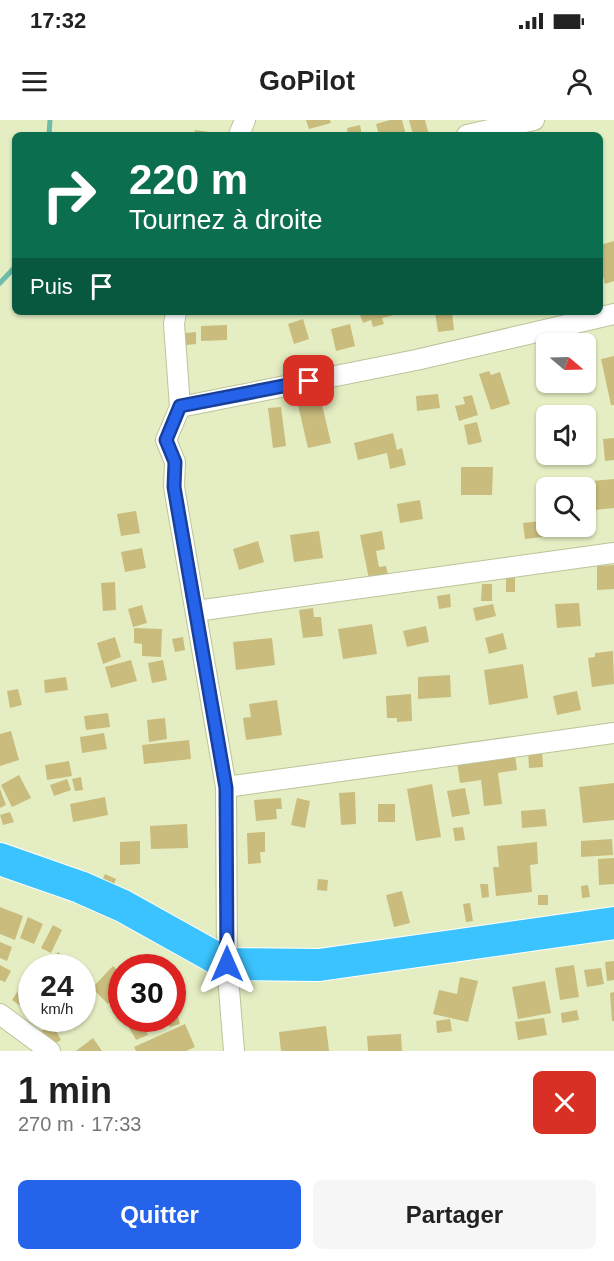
<!DOCTYPE html>
<html lang="fr">
<meta charset="utf-8">
<style>
body{margin:0;font-family:Arial,sans-serif;background:#f6f6f6;color:#222;height:100vh;display:flex;flex-direction:column;font-size:22px;white-space:nowrap}
*{box-sizing:border-box;margin:0}
p{font-size:20px;color:#767676}
.icon{flex:none;width:33px;height:33px;fill:none;stroke:currentColor;stroke-width:2;stroke-linecap:round;stroke-linejoin:round}
.map{position:relative;height:931px;overflow:hidden}
.drawer{display:flex;flex-direction:column;background:#fff;flex:1}
.drawer>*{flex:none}
.hud{position:absolute;left:12px;top:12px;width:591px;height:183px;border-radius:9px;box-shadow:0 2px 4px #0004;background:#0b6e4f;color:#fff;overflow:hidden}
.needle{width:39px;rotate:109deg}
.controls{position:absolute;left:536px;top:213px;display:grid;gap:12px}
.controls a{display:grid;place-items:center;width:60px;height:60px;border-radius:9px;background:#fff;box-shadow:0 2px 4px #0004;font-size:30px}
.speed{position:absolute;left:18px;top:834px;display:flex;gap:12px;font-size:30px;font-weight:700;text-align:center}
.speed>*{display:grid;place-content:center;width:78px;height:78px;border-radius:50%;background:#fff;box-shadow:0 2px 4px #0004;line-height:1}
.speed small{font-size:15px;font-weight:400}
.speed .limit{border:9px solid #d22;background:#fff;color:#111}
.pin{position:absolute;display:grid;place-items:center;width:51px;height:51px;color:#fff;margin:-26px;border-radius:12px;box-shadow:0 3px 9px #0006}
.me{position:absolute;width:66px;margin:-33px;rotate:0deg;stroke-linejoin:round;filter:drop-shadow(0 0 4px #0008)}
.turn{display:flex;align-items:center;gap:21px;height:126px;padding:0 18px;font-size:27px}
.turn .icon{width:78px;height:78px;stroke-width:2.5}
.turn b{display:block;font-size:42px;line-height:51px}
.then{display:flex;align-items:center;height:57px;padding:0 18px;background:#0003;gap:12px;font-size:22px}
.round{display:grid;place-items:center;flex:none;width:63px;height:63px;border-radius:9px;background:#f6f6f6}
.summary{display:flex;align-items:center;justify-content:space-between;height:102px;padding:0 18px}
h1{font-size:36px;font-weight:700;line-height:45px}
.cta{display:flex;gap:12px;margin-top:auto;padding:12px 18px}
.cta a{flex:1;height:69px;border-radius:9px;background:#2563eb;color:#fff;font-size:24px;font-weight:700;line-height:69px;text-align:center}
.cta a+a{background:#f6f6f6;color:#222}
.status{display:flex;justify-content:space-between;align-items:center;height:42px;padding:0 30px;background:#fff;direction:ltr}
.status svg{height:16px;fill:currentColor}
header{display:flex;justify-content:space-between;align-items:center;height:78px;padding:0 18px;background:#fff;font-size:27px;font-weight:700}
.map>svg:first-child{display:block}
</style>
<div class="status"><b>17:32</b><svg viewBox="0 0 49 12"><path d="M0 12V9h3v3zM5 12V6h3v6zM10 12V3h3v9zM15 12V0h3v12zM26 1h20v11H26zM47 4h2v5h-2z"/></svg></div>
<header><svg class="icon" aria-label="menu" viewBox="0 0 24 24"><path d="M4 6h16M4 12h16M4 18h16"/></svg>GoPilot<svg class="icon" aria-label="person" viewBox="0 0 24 24"><circle cx="12" cy="8" r="4"/><path d="M4 21q1-7 8-7t8 7"/></svg></header>
<div class="map">
<svg width="614" height="931" viewBox="0 0 614 931">
<rect width="100%" height="100%" fill="#e5eec3"/>
<g fill="none" stroke-linecap="round" stroke-linejoin="round">
<path stroke="#6ebcaa" stroke-width="5" d="M49,15L50,0
M0,163L15,147"/>
</g>
<path fill="#c9bc7d" d="M306,0H330L331,3L309,9Z
M390,0H402L406,15H379L376,4Z
M409,0H425L429,15H413Z
M360,5L362,15H348L347,8Z
M195,10L209,12L208,15H195Z
M614,121V161L605,164L600,144V125Z
M359,192H401V193L382,198L384,204L373,207L371,200L363,203Z
M435,192H452L454,210L438,212Z
M303,199L309,219L294,224L288,204Z
M350,204L355,226L336,231L331,209Z
M227,205V220L201,221V206Z
M196,212V224L176,226V214Z
M614,236V285H611L601,239Z
M489,251L491,255L500,252L510,284L491,290L479,254Z
M438,274L440,288L417,291L416,276Z
M472,275L478,295L459,301L455,286L465,284L463,277Z
M321,280L331,323L308,328L298,285Z
M563,286L564,296H546V312L540,313L536,291Z
M281,287L286,326L273,328L268,288Z
M477,302L482,322L468,325L464,305Z
M393,313L397,330L402,328L406,345L390,349L387,333L358,340L354,323Z
M614,318V340L605,341L603,319Z
M461,347H493L492,375H461Z
M614,359V388L594,390L592,361Z
M420,380L423,399L400,403L397,384Z
M136,391L140,413L121,416L117,394Z
M541,401L543,417L525,419L523,403Z
M547,406H579V411L548,413Z
M319,411L323,438L294,442L290,415Z
M382,411L385,429L376,431L379,447L386,446L388,455L369,459L360,415Z
M258,421L264,442L239,450L233,429Z
M142,428L146,448L125,452L121,432Z
M614,445V469L597,470V446Z
M506,458H515V472H506Z
M115,462L116,490L103,491L101,463Z
M482,464H492V481H481Z
M450,474L451,487L439,489L437,476Z
M579,483L581,506L557,508L555,484Z
M493,484L496,496L476,501L473,488Z
M142,485L147,503L133,507L128,489Z
M313,488L314,497H321L323,516L303,518L299,490Z
M372,504L377,534L343,539L338,509Z
M426,506L429,522L407,527L403,511Z
M134,508L162,509L161,537L142,536V524L134,523Z
M503,513L507,529L489,534L485,518Z
M115,517L121,537L103,544L97,523Z
M183,517L185,530L175,532L172,519Z
M272,518L275,545L236,550L233,522Z
M613,531L614,564L592,567L588,538L595,537V533Z
M131,540L137,561L111,568L105,547Z
M163,540L167,560L152,563L148,543Z
M523,544L528,578L489,585L484,550Z
M450,555L451,577L418,579V557Z
M66,557L68,570L45,573L44,560Z
M18,569L22,585L10,588L7,571Z
M577,571L581,590L557,595L553,576Z
M411,574L412,601L397,602V598H387L386,576Z
M277,580L282,615L246,620L243,598L251,597L249,584Z
M108,593L110,607L86,610L84,596Z
M165,598L167,619L149,622L147,600Z
M11,611L19,640L0,646V614Z
M104,613L107,629L82,633L80,617Z
M189,620L191,639L144,644L142,625Z
M542,629L543,647L529,648L528,630Z
M515,634L517,650L498,653L502,684L484,686L481,660L460,663L457,642Z
M69,641L72,656L47,660L45,645Z
M19,655L31,678L12,687L1,665Z
M81,657L83,670L75,671L72,659Z
M67,659L71,670L54,676L50,665Z
M614,663V700L583,703L579,667Z
M432,664L441,717L416,721L407,669Z
M465,668L470,694L452,697L447,671Z
M0,669L6,685L0,688Z
M355,672L356,704L341,705L339,673Z
M105,677L108,695L73,702L70,684Z
M281,678L282,689H276L277,699L256,701L254,680Z
M297,678L310,681L305,708L291,705Z
M378,684H395V702H378Z
M545,689L547,706L522,708L521,691Z
M10,692L14,702L3,705L0,695Z
M187,704L188,728L151,729L150,706Z
M463,707L465,720L455,721L453,708Z
M265,712V732H260L261,743L248,744L247,713Z
M612,719L613,735L581,737V721Z
M140,721V744L120,745V722Z
M537,722L538,744L530,745L532,772L496,776L493,747H499L497,726Z
M614,738V764L599,765L598,739Z
M105,754L116,759L112,770L100,765Z
M318,759L328,760L327,771L317,770Z
M480,764H488L489,777L482,778Z
M588,765L590,777L582,778L581,766Z
M402,771L410,803L394,807L386,775Z
M538,775H548V785H538Z
M470,783L473,801L466,802L463,784Z
M0,787L23,796L15,820L0,814Z
M28,797L43,804L34,824L20,818Z
M53,805L62,810L51,833L41,828Z
M0,822L12,827L7,841L0,838Z
M58,832L73,844L70,848H60L51,840Z
M614,841V860L607,861L605,842Z
M0,845L11,851L5,862L0,860Z
M574,845L579,877L560,880L555,848Z
M113,846L122,854V869L108,884L92,868Z
M601,848L604,864L587,867L584,850Z
M460,857L478,861L468,902L433,894L439,870L457,874Z
M25,860L32,864V894L12,880Z
M545,861L551,893L518,899L512,867Z
M614,872V901H612L610,873Z
M173,879L180,904L170,907L167,898H172Z
M577,890L579,900L562,903L561,893Z
M137,898H150L152,903L144,907L148,915L136,920L127,904Z
M544,898L547,915L518,920L515,902Z
M450,899L452,911L437,913L436,901Z
M185,904L195,927L186,931H136L134,927Z
M53,905L61,920L48,927L41,911Z
M326,906L329,931H281L279,912Z
M401,914L402,931H368L367,916Z
M93,918L102,931H76Z"/>
<g fill="none" stroke-linecap="round" stroke-linejoin="round">
<g stroke="#bbc499" stroke-width="22">
<path id="minor" d="M239,15L245,0
M467,15L534,0
M176,192L174,204L180,287L166,320L175,342L174,367L226,667L227,844L234,931
M180,287L416,240L614,194
M196,491L614,433
M226,667L614,613
M0,894L50,931"/>
</g>
<g stroke="#fff" stroke-width="34">
<path id="trunk" d="M0,739L80,767L123,786L227,844L319,845L614,803"/>
</g>
<use href="#minor" stroke="#fff" stroke-width="20"/>
<use href="#trunk" stroke="#3ac3fe" stroke-width="32"/>
</g>
<g fill="none" stroke-linecap="round" stroke-linejoin="round">
<g stroke="#184099" stroke-width="15">
<path id="route" d="M227,844L226,668L174,367L175,342L166,320L180,286L309,261"/>
</g>
<use href="#route" stroke="#2563eb" stroke-width="10"/>
</g>
</svg>
<div class="controls">
<a><svg class="needle" viewBox="-14 -14 28 28"><path d="M0-13l5 13h-10z" fill="#e53935"/><path d="M0 13l5-13h-10z" fill="#767676"/></svg></a>
<a><svg class="icon" aria-label="sound" viewBox="0 0 24 24"><path d="M4 9h4l5-4v14l-5-4H4zM17 9q2 3 0 6"/></svg></a>
<a><svg class="icon" aria-label="search" viewBox="0 0 24 24"><circle cx="10" cy="10" r="6"/><path d="M15 15l6 6"/></svg></a>
</div>
<div class="speed"><div>24<small>km/h</small></div><div class="limit">30</div></div>
<div class="pin" style="left:309px;top:261px;background:#d93025"><svg class="icon" aria-label="arrive" viewBox="0 0 24 24"><path d="M6 21V4h12l-3 4 3 4H6"/></svg></div>
<svg class="me" style="left:227px;top:844px" viewBox="-20 -20 40 40"><path d="M0-17L14 15 0 8-14 15z" fill="#2563eb" stroke="#fff" stroke-width="4"/></svg>
<div class="hud">
<div class="turn"><svg class="icon" aria-label="right" viewBox="0 0 24 24"><path d="M7 20v-9h11M14 6l5 5-5 5"/></svg><div><b>220 m</b>Tournez à droite</div></div>
<div class="then">Puis<svg class="icon" aria-label="arrive" viewBox="0 0 24 24"><path d="M6 21V4h12l-3 4 3 4H6"/></svg></div>
</div>
</div>
<section class="drawer">
<div class="summary"><div><h1>1 min</h1><p>270 m · 17:33</p></div><a class="round" style="background:#d93025;color:#fff"><svg class="icon" aria-label="close" viewBox="0 0 24 24"><path d="M6 6l12 12M18 6L6 18"/></svg></a></div>
<div class="cta"><a>Quitter</a><a>Partager</a></div>
</section>
